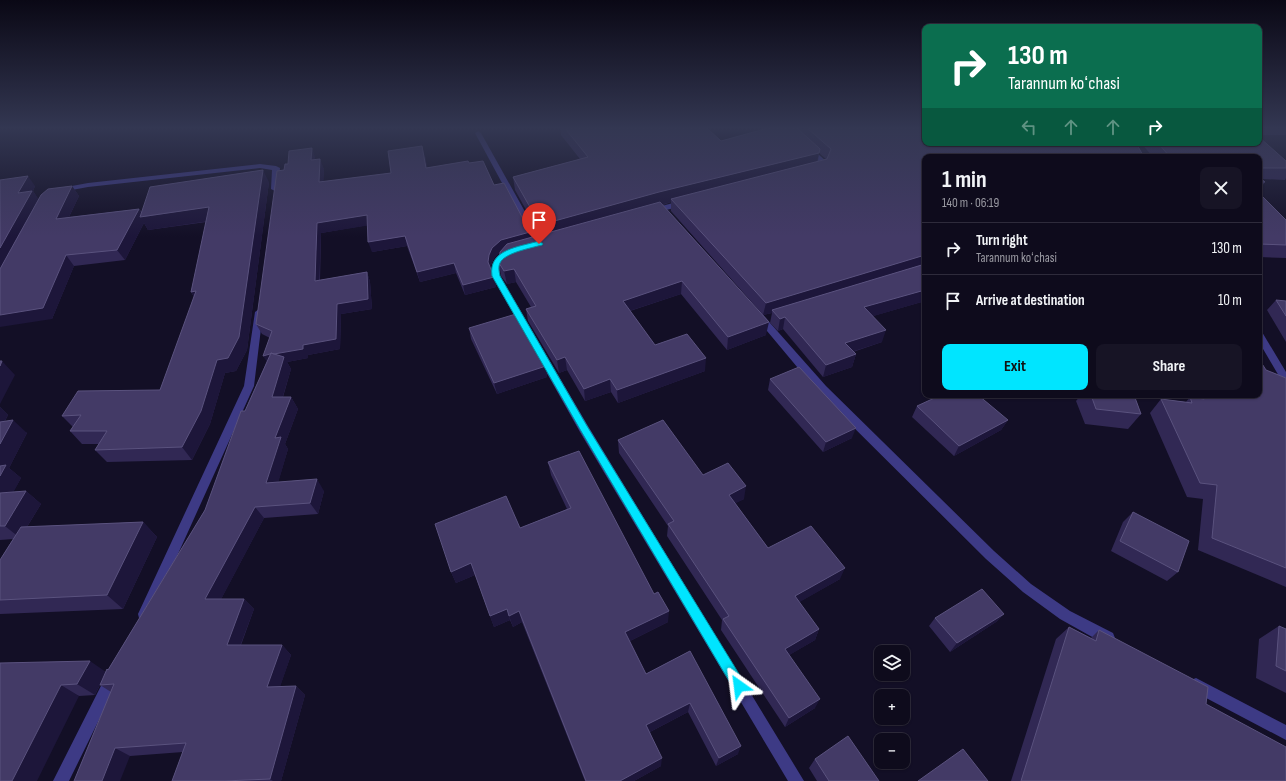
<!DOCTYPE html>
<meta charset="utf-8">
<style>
body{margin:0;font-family:"Sofia Sans Condensed",sans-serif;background:#171425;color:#f1f3f6;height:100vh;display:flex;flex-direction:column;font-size:15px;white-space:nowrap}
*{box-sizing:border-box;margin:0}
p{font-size:13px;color:#9b9ba3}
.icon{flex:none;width:22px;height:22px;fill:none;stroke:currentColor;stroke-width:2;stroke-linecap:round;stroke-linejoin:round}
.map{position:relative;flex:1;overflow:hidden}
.side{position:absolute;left:922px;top:154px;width:340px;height:244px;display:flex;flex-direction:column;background:#0e0b1c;border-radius:8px;box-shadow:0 1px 3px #0004,0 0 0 1px #2e2b3b}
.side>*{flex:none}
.hud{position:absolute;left:922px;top:24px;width:340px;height:122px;border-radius:8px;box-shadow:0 1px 3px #0004,0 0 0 1px #2e2b3b;background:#0b6e4f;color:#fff;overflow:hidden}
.fabs{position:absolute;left:874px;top:645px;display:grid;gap:8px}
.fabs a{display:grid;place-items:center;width:36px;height:36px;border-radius:8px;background:#0e0b1c;box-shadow:0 1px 3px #0004,0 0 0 1px #2e2b3b;font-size:20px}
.pin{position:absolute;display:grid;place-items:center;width:34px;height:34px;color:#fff;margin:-41px -17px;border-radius:50% 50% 50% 0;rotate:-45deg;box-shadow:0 0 4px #0007}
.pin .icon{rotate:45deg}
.me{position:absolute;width:44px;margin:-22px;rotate:329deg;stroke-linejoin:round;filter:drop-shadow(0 0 3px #0008)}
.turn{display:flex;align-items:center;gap:14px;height:84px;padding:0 20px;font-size:18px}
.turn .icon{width:52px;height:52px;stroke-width:2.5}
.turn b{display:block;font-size:28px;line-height:34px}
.lanes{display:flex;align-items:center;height:38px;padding:0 20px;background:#0003;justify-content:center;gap:20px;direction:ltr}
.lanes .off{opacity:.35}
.round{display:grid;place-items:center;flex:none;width:42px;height:42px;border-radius:8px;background:#171425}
.overview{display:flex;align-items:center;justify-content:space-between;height:68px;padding:0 20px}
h1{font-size:24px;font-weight:700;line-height:30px}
.primary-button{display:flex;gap:8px;margin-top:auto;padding:8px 20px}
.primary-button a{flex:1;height:46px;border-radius:8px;background:#00e5ff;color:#111;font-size:16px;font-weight:700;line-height:46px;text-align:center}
.primary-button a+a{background:#171425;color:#f1f3f6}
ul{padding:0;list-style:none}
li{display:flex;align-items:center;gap:12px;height:52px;padding:0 20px;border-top:1px solid #2e2b3b}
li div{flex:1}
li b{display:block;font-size:15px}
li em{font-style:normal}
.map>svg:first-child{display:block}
</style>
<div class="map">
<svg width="1286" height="781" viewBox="0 0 1286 781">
<rect width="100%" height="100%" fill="#130f26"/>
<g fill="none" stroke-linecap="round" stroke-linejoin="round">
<path fill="#3d3a85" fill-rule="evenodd" d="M478,131L481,133L543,244L542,246H539L535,244L475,133Z
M760,314L763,315L826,386L994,551L1031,584L1070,611L1113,633L1115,638L1113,643L1108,644L1103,643L1060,619L1023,592L986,559L818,392L757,319L755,317L757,315Z
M1259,331L1262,332L1286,372V384L1283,383L1259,342Z
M1196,678L1286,725V740L1191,690L1189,685L1191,680Z"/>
<path fill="#3d3a85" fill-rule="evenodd" d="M809,146L827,162L823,170L816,171L812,169L817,167L819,162L806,148Z
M260,164L276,166L280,168L278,191H275L271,189L272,170L260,168L88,187L61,192L57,190L61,188L88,183Z
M681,201H687L688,203L687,205L653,213L649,211L650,209Z
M511,249L515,252C504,261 498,257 500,276L588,426L804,781H788L580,432L492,276C490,261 497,253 511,249Z
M259,309L263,312L254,386L149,618L144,620L139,618L138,614L244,386L255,312Z
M113,670L118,672L120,677L69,781H53L108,672Z"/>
</g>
<path fill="#312854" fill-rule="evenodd" d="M560,127H706L721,141L772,127H925V301L873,316L882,342L853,352L856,354L852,367L823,377L783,329L778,331L770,323L772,313L763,315L671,211V202L663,205L766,335L727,350L681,294L630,311L655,345L705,371L618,403L611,392L585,401L567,370L559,373L528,321L526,309L531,307L516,282L507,284L501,276L499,263L500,252L494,258L491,265L490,268L494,277L496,287L465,295L456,273L420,282L407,246L372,252L368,225L321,233L320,280L367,272L370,282L372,309L341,314L340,349L308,355V358L287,362L291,369L283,397H291L298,409L285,444L288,449L278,482L324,491L318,514L264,518L221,599H244L254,609L241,645H282L291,655L280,686H296L305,695L281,781H172L183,752L130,756L74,781L111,692L100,685L95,695L79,696L0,663L106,672L108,670L205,510L245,411L267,361L270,338L262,334L256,324L284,170L315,157V160L324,169L323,182L391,173L425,156L427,168L469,163L494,185L531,237L540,235L515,190L513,177L580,159L561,135ZM819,153L826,159L818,161Z
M1259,127H1286V135H1259Z
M1141,143H1259L1286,161V178L1285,180L1262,179L1265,182L1259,190V157H1153Z
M0,180L35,186L33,191L38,199L72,186L79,196L69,217L139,209L142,212L269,182L247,350L236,371L225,373L210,424L192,460L107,462L95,450L99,444H82L70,431L73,427L62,416L160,390L194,297L191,292L206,222L148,230L144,223L125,260L74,266L52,319Z
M1259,193L1286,220V258L1259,257Z
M1276,300L1286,301V342L1267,310Z
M469,328L546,366L547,377L497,394L471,339Z
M1266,370L1286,378V587L1198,550L1203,499L1187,497L1150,413L1161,399L1186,402L1190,397L1204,399Z
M770,379L852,438L823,452L768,390Z
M1081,395H1134L1141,414L1128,429L1085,424L1076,401Z
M917,406L1008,420L1001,430L954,456L912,417Z
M0,407L8,415L5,421L27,433L9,468L21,478L13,492L26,491L41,504L27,527L143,522L157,537L123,609L0,614V560L13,539L0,540Z
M618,440L703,475L744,499L735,503L768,548L840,579L799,602L819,629L815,640L789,655L815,708L785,727L721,630L722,620L667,536L668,526L619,453Z
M548,462L668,622L630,641L646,674L690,651L738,754L716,766L688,712L650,732L661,766L634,781H585L522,622L513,627L510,620L494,627L475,575L456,583L451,572L520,528L567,509L551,475Z
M1133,512L1178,572L1167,581L1111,551L1123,522Z
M1004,614L996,622L950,652L929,626L935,618Z
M1279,626L1286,629V693L1256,678L1259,639Z
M1069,627L1091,638L1099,630L1206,704L1286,781H1011L1056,639Z
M815,759L879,781H817L809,768Z"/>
<path fill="#1d163a" d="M422,146L425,156L429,177L426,168Z
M312,148L315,157V170L311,160Z
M820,149L817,162L671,199V202L542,239L540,225L659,192Z
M320,159L324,169L323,192L319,182Z
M263,170L269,182L247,350L236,371L225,373L210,424L192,460L182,447Z
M28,176L35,186L33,191L40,201L0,275V248L18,193Z
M72,186L79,196L63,229L56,219Z
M209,207L216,220L148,230L144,223L125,260L117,250L139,209L144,217Z
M367,215L371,225L321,233L319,290L315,281L317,223Z
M530,232L532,241L503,250L494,258L491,265L490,272L488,262L489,255L492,248L501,240Z
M405,236L407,246L372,252L368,242Z
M66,255L74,266L52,319L0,327V315Z
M925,255V264L772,310V313L763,315L766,303Z
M454,263L456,273L420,282L417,272Z
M514,269L516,282L507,284L504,271Z
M367,272L370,282L372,309L341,314L340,349L308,355V358L287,362L291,369L279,409L272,397L269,365L263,356L303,345L337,304Z
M494,277L496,287L465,295L463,285Z
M682,281L681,294L623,313V301Z
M925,290V301L860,320L864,307Z
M196,291L199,305L191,292Z
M785,317L783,329L778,331L780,319Z
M769,322L766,335L727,350L728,337Z
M886,330L882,342L842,355L845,343Z
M856,354L852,367L823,377L826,365Z
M565,357L567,370L559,373L557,360Z
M706,358L705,371L618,403L617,390Z
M2,361L15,375L0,404V366Z
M546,366L547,377L497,394L494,383Z
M610,379L611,392L585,401L584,389Z
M291,397L298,409L285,444L288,449L275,494L266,483L275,438Z
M0,407L8,415L0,430Z
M13,420L27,433L9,468L21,478L6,506L0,501V444Z
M1008,420L1001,430L954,456L959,446Z
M856,428L852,438L823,452L826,442Z
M317,479L324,491L318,514L310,503Z
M746,486L744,499L727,508L729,495Z
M26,491L41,504L20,538L5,526Z
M255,507L264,518L216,609L205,599Z
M143,522L157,537L123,609L107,595Z
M471,563L475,575L456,583L451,572Z
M845,568L840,579L791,607L795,596Z
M244,599L254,609L237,654L227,645Z
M507,609L510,620L494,627L490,616Z
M519,611L522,622L513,627L509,616Z
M669,611L668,622L626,643L625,632Z
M1004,614L996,622L950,652L957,643Z
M819,629L815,640L781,660L785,649Z
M282,645L291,655L277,696L267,687Z
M90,661L106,672L95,695L77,684Z
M61,685L79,696L37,781H12Z
M296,686L305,695L281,781H273L270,779Z
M820,699L815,708L785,727L789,718Z
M690,703L688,712L646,734V725Z
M741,746L738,754L716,766L719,758Z
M115,748L130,756L120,781H102Z
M662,758L661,766L634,781H620Z"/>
<path fill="#433a66" stroke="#5a527e" d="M564,127H706L721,141L772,127H796L820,149L819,153L659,192L540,225L513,177L588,157Z
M806,127H925V143H1136L1144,157H925V255L766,303L671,199L827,159L831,149Z
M1259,137L1286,161V168H1259V157H1170L1158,143H1259Z
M422,146L426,168L468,161L469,163L483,161L494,185L504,183L530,232L501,240L492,248L489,255L488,262L494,277L463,285L454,263L417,272L405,236L368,242L367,215L317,223L315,281L367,272L368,299L337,304L336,339L303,345V349L274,354L271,353L270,354L263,356L272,331L256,324L277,171L284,170L285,164H288L289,151L312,148L311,160L320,159L319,182L391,173L388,151Z
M263,170L239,337L228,358L217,360L201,411L182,447L95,450L107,431H70L81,415L62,416L78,391L160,390L196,291L191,292L209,207L140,217L150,187Z
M28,176L18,193L32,191L0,248V180Z
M1259,177L1265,182H1259Z
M72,186L56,219L139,209L117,250L66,255L43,308L0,315V269L41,195L48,189Z
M1259,193L1286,220V245L1259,244Z
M660,202L769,322L728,337L682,281L623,301L655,345L687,334L706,358L617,390L610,379L584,389L565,357L557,360L526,309L536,306L514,269L504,271L499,263L500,252L507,244Z
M925,264V290L864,307L886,330L845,343L856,354L826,365L785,317L780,319L772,310Z
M1276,300L1286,301V316Z
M516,314L546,366L494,383L469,328Z
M271,353L284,357L272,397H291L275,438L281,437L266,483L317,479L310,503L255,507L205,599H244L227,645H282L267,687L296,686L270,779L224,781H172L186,743L115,748L102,781H74L114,684L100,685L107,669L108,670L205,510L241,411H245Z
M1259,359L1266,370L1286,378V568L1212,538L1217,485L1200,483L1161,399L1192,403L1190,397L1204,399L1209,395H1259Z
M0,361H2L0,366Z
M799,367L856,428L826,442L770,379Z
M941,395H978L1008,420L959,446L917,406Z
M1091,395H1134L1141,414L1096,409Z
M13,420L0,444V422Z
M663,420L703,475L728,463L746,486L729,495L768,548L811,526L845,568L795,596L819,629L785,649L820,699L789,718L723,619L729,616L668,524L674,521L618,440Z
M579,451L654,594L658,592L669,611L625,632L646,674L690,651L741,746L719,758L690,703L646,725L662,758L620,781H586L519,611L509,616L507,609L490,616L471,563L451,572L435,524L506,496L520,528L571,508L548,462Z
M6,465L0,476V466Z
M26,491L5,526H0V493Z
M1133,512L1189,541L1178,572L1120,541Z
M143,522L107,595L0,600V560L21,527Z
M982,589L1004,614L957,643L935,618Z
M1279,626L1286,629V671L1276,666Z
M1069,627L1096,641L1099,630L1208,687L1206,704L1286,747V781H1021Z
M90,661L77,684L61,685L12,781H0V663Z
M848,736L879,781H829L815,759Z
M963,749L988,781H918Z"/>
<linearGradient id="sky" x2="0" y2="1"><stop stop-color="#0a0815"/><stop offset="0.54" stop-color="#333752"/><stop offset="1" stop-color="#333752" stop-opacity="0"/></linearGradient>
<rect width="1286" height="237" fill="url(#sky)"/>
<path fill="#00e5ff" stroke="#0095a6" d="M539,241L543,244L542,245C531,248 504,253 500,263C498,267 499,271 500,276L587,426L744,682L745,686L744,691L739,692L735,691L581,431L492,276C488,249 519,247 539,241Z"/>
</svg>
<div class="fabs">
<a><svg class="icon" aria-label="layers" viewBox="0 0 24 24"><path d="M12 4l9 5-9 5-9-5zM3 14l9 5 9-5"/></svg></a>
<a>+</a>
<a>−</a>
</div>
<div class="pin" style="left:539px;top:244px;background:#d93025"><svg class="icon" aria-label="arrive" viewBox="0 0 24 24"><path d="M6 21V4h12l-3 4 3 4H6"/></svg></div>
<svg class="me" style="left:739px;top:686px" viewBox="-20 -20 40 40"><path d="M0-17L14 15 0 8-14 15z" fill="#00e5ff" stroke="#fff" stroke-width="4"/></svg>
<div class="hud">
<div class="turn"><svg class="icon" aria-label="right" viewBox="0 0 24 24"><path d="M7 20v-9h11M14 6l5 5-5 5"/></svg><div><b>130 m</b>Tarannum koʻchasi</div></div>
<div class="lanes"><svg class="icon off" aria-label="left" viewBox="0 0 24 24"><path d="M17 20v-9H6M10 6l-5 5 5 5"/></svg><svg class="icon off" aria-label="ahead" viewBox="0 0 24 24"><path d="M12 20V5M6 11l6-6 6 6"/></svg><svg class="icon off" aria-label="ahead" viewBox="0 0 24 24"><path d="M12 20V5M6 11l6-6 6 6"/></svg><svg class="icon" aria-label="right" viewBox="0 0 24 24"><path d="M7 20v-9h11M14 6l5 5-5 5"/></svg></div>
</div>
<section class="side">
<div class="overview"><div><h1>1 min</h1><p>140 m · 06:19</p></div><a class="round"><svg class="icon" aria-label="close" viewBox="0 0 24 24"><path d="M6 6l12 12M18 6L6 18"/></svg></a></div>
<ul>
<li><svg class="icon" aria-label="right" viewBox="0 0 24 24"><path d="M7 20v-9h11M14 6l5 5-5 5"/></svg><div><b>Turn right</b><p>Tarannum koʻchasi</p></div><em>130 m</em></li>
<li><svg class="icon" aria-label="arrive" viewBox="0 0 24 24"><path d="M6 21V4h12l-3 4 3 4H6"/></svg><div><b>Arrive at destination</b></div><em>10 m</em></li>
</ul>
<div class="primary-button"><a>Exit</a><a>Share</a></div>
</section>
</div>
